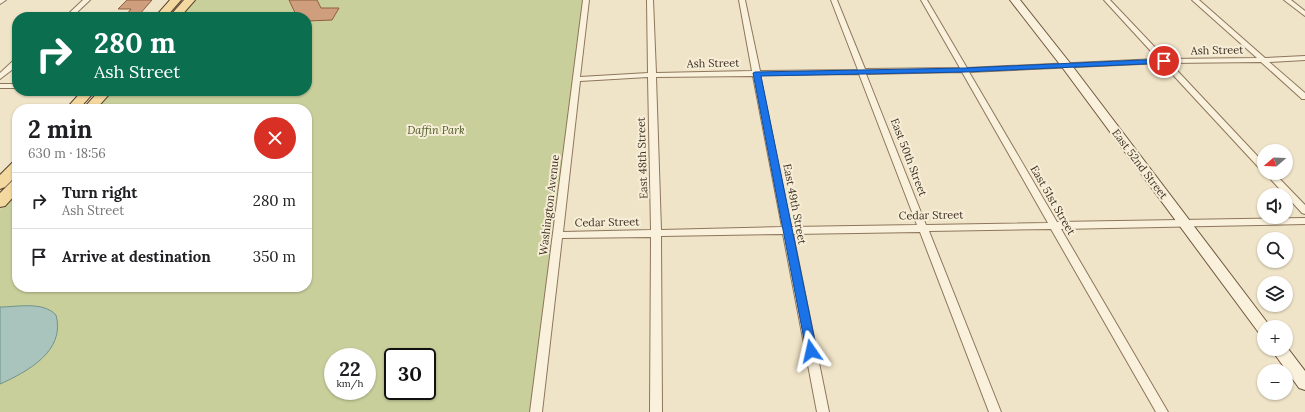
<!DOCTYPE html>
<meta charset="utf-8">
<style>
body{margin:0;font-family:Lora,serif;background:#f2f2f2;color:#202124;height:100vh;display:flex;flex-direction:column;font-size:15px;white-space:nowrap}
*{box-sizing:border-box;margin:0}
p{font-size:13px;color:#757577}
.icon{flex:none;width:22px;height:22px;fill:none;stroke:currentColor;stroke-width:2;stroke-linecap:round;stroke-linejoin:round}
.map{position:relative;flex:1;overflow:hidden}
.side{position:absolute;left:12px;top:104px;width:300px;height:188px;display:flex;flex-direction:column;background:#fff;border-radius:16px;box-shadow:0 1px 3px #0004}
.side>*{flex:none}
.guide{position:absolute;left:12px;top:12px;width:300px;height:84px;border-radius:16px;box-shadow:0 1px 3px #0004;background:#0b6e4f;color:#fff;overflow:hidden}
.needle{width:26px;rotate:251deg}
.fabs{position:absolute;left:1257px;top:144px;display:grid;gap:8px}
.fabs a{display:grid;place-items:center;width:36px;height:36px;border-radius:50%;background:#fff;box-shadow:0 1px 3px #0004;font-size:20px}
.speed{position:absolute;left:324px;top:348px;display:flex;gap:8px;font-size:20px;font-weight:700;text-align:center}
.speed>*{display:grid;place-content:center;width:52px;height:52px;border-radius:50%;background:#fff;box-shadow:0 1px 3px #0004;line-height:1}
.speed small{font-size:10px;font-weight:400}
.speed .limit{border:2px solid #111;border-radius:6px;background:#fff;color:#111}
.pin{position:absolute;display:grid;place-items:center;width:34px;height:34px;color:#fff;margin:-17px;border:2px solid #fff;border-radius:50%;box-shadow:0 1px 4px #0007}
.me{position:absolute;width:44px;margin:-22px;rotate:349deg;stroke-linejoin:round;filter:drop-shadow(0 0 3px #0008)}
.turn{display:flex;align-items:center;gap:14px;height:84px;padding:0 16px;font-size:18px}
.turn .icon{width:52px;height:52px;stroke-width:2.5}
.turn b{display:block;font-size:28px;line-height:34px}
.round{display:grid;place-items:center;flex:none;width:42px;height:42px;border-radius:21px;background:#f2f2f2}
.overview{display:flex;align-items:center;justify-content:space-between;height:68px;padding:0 16px}
h1{font-size:24px;font-weight:700;line-height:30px}
ul{padding:0;list-style:none}
li{display:flex;align-items:center;gap:12px;height:56px;padding:0 16px;border-top:1px solid #e0e0e0}
li div{flex:1}
li b{display:block;font-size:15px}
li em{font-style:normal}
.map>svg:first-child{display:block}
</style>
<div class="map">
<svg width="1305" height="412" viewBox="0 0 1305 412">
<rect width="100%" height="100%" fill="#f0e4c8"/>
<path fill="#c9cf9b" fill-rule="evenodd" d="M195,0H583L530,412H0V209L17,191V287H307V109H94L110,91H307V17H179ZM333,357H367V391H333ZM393,357H427V391H393Z"/>
<path fill="#a9c4bc" stroke="#6f938a" d="M0,307C17,307 43,301 56,315C66,351 27,372 0,384Z"/>
<path fill="#cf9f7d" stroke="#8d5f41" d="M127,0H152L139,15H126L131,9H118Z
M289,0H317L321,8H339L332,20L307,21V17H297Z"/>
<g fill="none" stroke-linecap="round" stroke-linejoin="round">
<g stroke="#8d765c" stroke-width="2">
<path id="minor" d="M0,0H6L0,4Z
M83,0H90L72,17H65Z
M583,0H589L580,77L648,73L647,0H653L656,73L752,71L739,0H745L760,71L858,70L831,0H837L865,69L960,68L921,0H927L967,68L1158,59L1104,0H1110L1166,59L1257,58L1192,0H1199L1265,58L1305,56V60L1269,62L1305,93V99H1302L1261,62L1170,63L1264,163V171L1261,170L1162,63L969,72L1057,222L1305,218V224L1061,229L1168,412H1156L1051,229L929,231L1001,412H989L920,232L793,234L829,412H817L783,234L661,236L662,412H650L651,237L562,238L542,412H530ZM962,72L1048,223L926,225L866,74ZM859,74L917,225L791,227L760,75ZM753,76L782,227L661,230L656,77ZM648,77L651,230L563,232L580,81Z
M1284,0H1291L1305,11V16Z
M14,60H17V66L0,79V73Z
M0,84H17V88H0Z
M1265,173H1274L1305,205V214L1302,213Z"/>
</g>
<g stroke="#6f573f" stroke-width="2">
<path id="secondary" d="M1010,0H1020L1070,63L1269,325L1271,327H1264V335L1259,333L1062,67Z
M1286,346L1305,371V390L1299,388L1271,349H1286Z"/>
</g>
<g stroke="#5b4430" stroke-width="2">
<path id="primary" d="M170,0H181L166,17H155Z
M184,0H195L180,17H169Z
M82,91H95L79,109H66Z
M99,91H112L96,109H83Z
M17,161V175L5,187L0,189V175L12,163Z
M17,179V193L5,206L0,207V193L12,181Z"/>
</g>
<use href="#minor" fill="#faf1dc" fill-rule="evenodd"/>
<use href="#secondary" fill="#faf1dc" fill-rule="evenodd"/>
<use href="#primary" fill="#f3d9a0" fill-rule="evenodd"/>
</g>
<path fill="#1a73e8" stroke="#114b97" d="M1164,59L1166,60V63L965,72L761,76L817,351L815,355L811,356L807,355L753,73L755,72L965,68Z"/>
<g text-anchor="middle" stroke-width="4" stroke-linejoin="round" paint-order="stroke">
<g font-size="11" fill="#3d2e20" stroke="#f7eed8">
<text transform="translate(1217 50) rotate(-1)" y="4">Ash Street</text>
<text transform="translate(713 63) rotate(-1)" y="4">Ash Street</text>
<text transform="translate(909 157) rotate(69)" y="4">East 50th Street</text>
<text transform="translate(642 158) rotate(-92)" y="4">East 48th Street</text>
<text transform="translate(1140 164) rotate(53)" y="4">East 52nd Street</text>
<text transform="translate(1053 200) rotate(60)" y="4">East 51st Street</text>
<text transform="translate(795 204) rotate(79)" y="4">East 49th Street</text>
<text transform="translate(549 205) rotate(-83)" y="4">Washington Avenue</text>
<text transform="translate(931 215) rotate(-1)" y="4">Cedar Street</text>
<text transform="translate(607 222) rotate(-1)" y="4">Cedar Street</text>
</g>
<g font-size="11" font-style="italic" fill="#4d5a26" stroke="#f7eed8">
<text x="436" y="134">Daffin Park</text>
</g>
</g>
</svg>
<div class="fabs">
<a><svg class="needle" viewBox="-14 -14 28 28"><path d="M0-13l5 13h-10z" fill="#e53935"/><path d="M0 13l5-13h-10z" fill="#757577"/></svg></a>
<a><svg class="icon" aria-label="sound" viewBox="0 0 24 24"><path d="M4 9h4l5-4v14l-5-4H4zM17 9q2 3 0 6"/></svg></a>
<a><svg class="icon" aria-label="search" viewBox="0 0 24 24"><circle cx="10" cy="10" r="6"/><path d="M15 15l6 6"/></svg></a>
<a><svg class="icon" aria-label="layers" viewBox="0 0 24 24"><path d="M12 4l9 5-9 5-9-5zM3 14l9 5 9-5"/></svg></a>
<a>+</a>
<a>−</a>
</div>
<div class="speed"><div>22<small>km/h</small></div><div class="limit">30</div></div>
<div class="pin" style="left:1164px;top:61px;background:#d93025"><svg class="icon" aria-label="arrive" viewBox="0 0 24 24"><path d="M6 21V4h12l-3 4 3 4H6"/></svg></div>
<svg class="me" style="left:811px;top:351px" viewBox="-20 -20 40 40"><path d="M0-17L14 15 0 8-14 15z" fill="#1a73e8" stroke="#fff" stroke-width="4"/></svg>
<div class="guide">
<div class="turn"><svg class="icon" aria-label="right" viewBox="0 0 24 24"><path d="M7 20v-9h11M14 6l5 5-5 5"/></svg><div><b>280 m</b>Ash Street</div></div>
</div>
<section class="side">
<div class="overview"><div><h1>2 min</h1><p>630 m · 18:56</p></div><a class="round" style="background:#d93025;color:#fff"><svg class="icon" aria-label="close" viewBox="0 0 24 24"><path d="M6 6l12 12M18 6L6 18"/></svg></a></div>
<ul>
<li><svg class="icon" aria-label="right" viewBox="0 0 24 24"><path d="M7 20v-9h11M14 6l5 5-5 5"/></svg><div><b>Turn right</b><p>Ash Street</p></div><em>280 m</em></li>
<li><svg class="icon" aria-label="arrive" viewBox="0 0 24 24"><path d="M6 21V4h12l-3 4 3 4H6"/></svg><div><b>Arrive at destination</b></div><em>350 m</em></li>
</ul>
</section>
</div>
